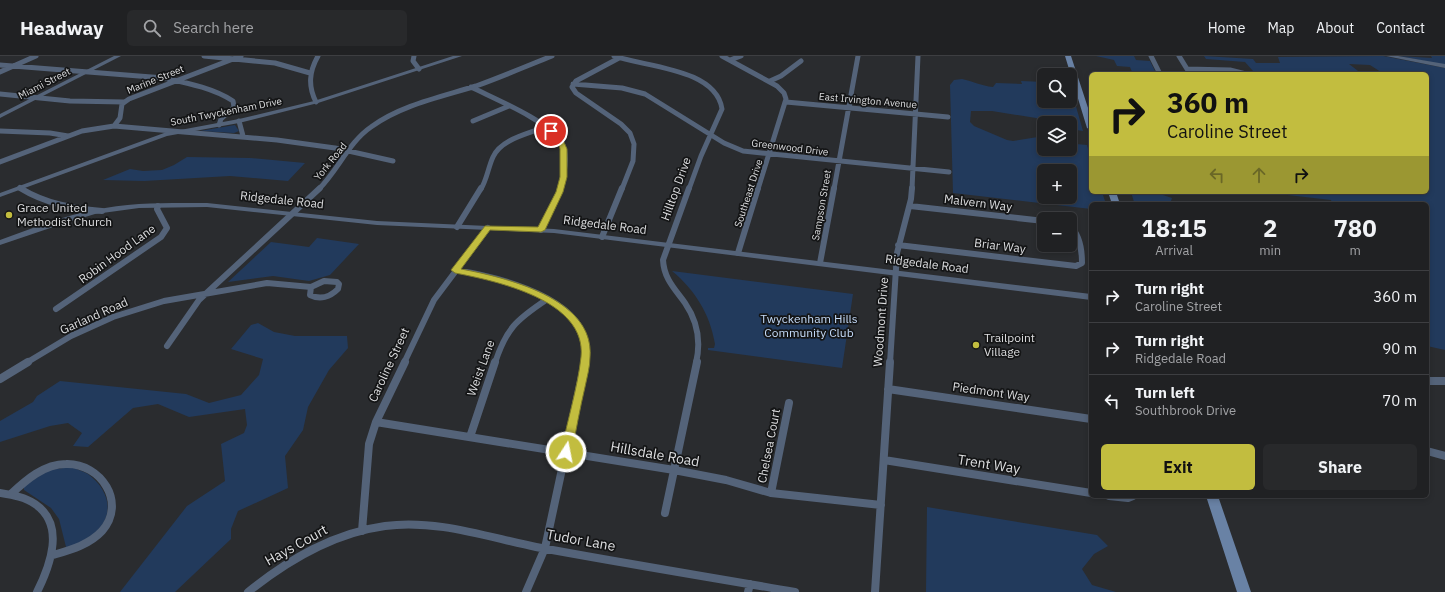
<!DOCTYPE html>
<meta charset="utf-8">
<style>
body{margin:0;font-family:"IBM Plex Sans",sans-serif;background:#28292b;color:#f1f3f6;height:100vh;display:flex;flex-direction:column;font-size:15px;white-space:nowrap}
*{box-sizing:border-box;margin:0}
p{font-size:13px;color:#a2a3a6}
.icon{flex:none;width:22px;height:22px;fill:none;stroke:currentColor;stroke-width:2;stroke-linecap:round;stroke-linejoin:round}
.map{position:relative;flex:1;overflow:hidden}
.drawer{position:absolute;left:1089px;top:146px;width:340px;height:296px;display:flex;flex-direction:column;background:#202123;border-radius:6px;box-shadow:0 2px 6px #0003,0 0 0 1px #3d3e41}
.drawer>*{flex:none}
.hud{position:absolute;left:1089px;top:16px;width:340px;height:122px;border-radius:6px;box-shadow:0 2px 6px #0003,0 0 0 1px #3d3e41;background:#c2bd3f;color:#111;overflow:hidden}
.tools{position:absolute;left:1037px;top:12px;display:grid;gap:8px}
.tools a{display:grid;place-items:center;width:40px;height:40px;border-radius:6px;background:#202123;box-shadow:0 2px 6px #0003,0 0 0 1px #3d3e41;font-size:20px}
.pin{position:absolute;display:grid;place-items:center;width:34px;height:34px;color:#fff;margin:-17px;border:2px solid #fff;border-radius:50%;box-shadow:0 1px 4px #0007}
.me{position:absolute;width:44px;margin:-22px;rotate:11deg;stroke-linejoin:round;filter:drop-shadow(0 0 3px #0008)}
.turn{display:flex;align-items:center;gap:14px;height:84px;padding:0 12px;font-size:18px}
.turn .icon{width:52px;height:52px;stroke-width:2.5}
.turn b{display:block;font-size:28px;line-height:34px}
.lanes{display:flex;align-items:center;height:38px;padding:0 12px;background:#0003;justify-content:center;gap:20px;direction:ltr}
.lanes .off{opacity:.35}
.eta{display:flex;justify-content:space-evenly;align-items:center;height:68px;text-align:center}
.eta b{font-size:24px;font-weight:700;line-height:28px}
.button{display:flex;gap:8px;margin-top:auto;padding:8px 12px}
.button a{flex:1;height:46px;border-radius:6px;background:#c2bd3f;color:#111;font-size:16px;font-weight:700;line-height:46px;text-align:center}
.button a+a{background:#28292b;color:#f1f3f6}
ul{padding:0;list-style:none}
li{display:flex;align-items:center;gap:12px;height:52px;padding:0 12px;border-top:1px solid #3d3e41}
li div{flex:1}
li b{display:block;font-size:15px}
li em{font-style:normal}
header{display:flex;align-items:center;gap:24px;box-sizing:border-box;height:56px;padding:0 20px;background:#202123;border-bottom:1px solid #3d3e41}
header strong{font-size:19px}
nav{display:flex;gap:22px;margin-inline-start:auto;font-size:14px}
.search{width:280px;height:36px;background:#28292b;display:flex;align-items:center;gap:10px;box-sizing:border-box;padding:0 14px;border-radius:6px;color:#a2a3a6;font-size:15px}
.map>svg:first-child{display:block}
</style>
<header>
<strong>Headway</strong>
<div class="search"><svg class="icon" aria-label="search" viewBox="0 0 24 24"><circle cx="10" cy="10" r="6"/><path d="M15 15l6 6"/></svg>Search here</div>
<nav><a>Home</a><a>Map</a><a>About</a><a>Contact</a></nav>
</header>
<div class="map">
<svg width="1445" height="536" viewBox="0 0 1445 536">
<rect width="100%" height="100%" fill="#2a2c2f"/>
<path fill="#223a5c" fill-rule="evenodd" d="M1096,0H1134L1136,4L1150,5L1156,17L1132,16L1130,11L1117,10L1114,4Z
M1204,0L1253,3L1256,7H1280L1278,1L1383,0L1445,12V294L1427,290V148H1332L1331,144L1261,136H1427V18H1384L1370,9L1349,8L1362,18H1251L1250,16L1253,15L1245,6L1206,3Z
M1399,0L1432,2L1431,0H1445V9Z
M962,23C973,25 981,30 993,31L996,27L1022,28L1021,25L1044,26V45L1075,47L1083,75L1070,73V67H1047L1036,62L992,55H971L970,66L974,70L1007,84L1013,85L1044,80V93H1070V83L1076,88L1087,89L1091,102V136H1102L1106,148H1091V153L953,137L950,29L954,24ZM1044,115H1070V141H1044Z
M235,69L239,75L234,77L200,75Z
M187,101L250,102L305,107L288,125L230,120L144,125L103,124L130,113L143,115L162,114L174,109Z
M1131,136H1154L1172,142L1170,148H1127L1126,145L1134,146Z
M317,182L359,188L330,219L309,225L273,220L228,226L271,186L309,191Z
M672,215L853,238L842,312L708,294V292H714L715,288C710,258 695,234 672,215Z
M258,267L274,276L295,280H347L348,292L329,314L308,351L303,374L285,400L288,432L238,455L231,473V483L175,536H120L187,450L225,425L221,388L244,377L247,369L245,353L189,361L158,348L133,352L88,391L73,390L82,377L68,367L50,370L0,386V365L33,346L37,340L60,325L186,338L209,347L241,339L259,319L263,303L231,293L251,269Z
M71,411C76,413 83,415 88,418C112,436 116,464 89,481C81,486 75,490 66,491L59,463L51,452L24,434V430L49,414Z
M927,451L1097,479L1108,490L1094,498L1082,513L1092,529L1116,536H926Z"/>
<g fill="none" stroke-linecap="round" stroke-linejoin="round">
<path stroke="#546379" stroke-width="5" d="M204,0L275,7L310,17
M414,0L413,5L419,13
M614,0C644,11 716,12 722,53L701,100L689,133
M722,0L777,30L784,37L786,43L758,133
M1151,0L1160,18
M1179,0L1187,13L1193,18
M619,2L576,25L572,31L576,37L621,68L630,77L634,88L633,105L622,133
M730,4L741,0
M0,9L164,22C187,27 213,32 233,45L234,51L221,63L219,69
M1187,13L1230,14L1246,18
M0,16L36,0
M770,25L781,20L801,5
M573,28L622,32L645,38L724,87L743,95L949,116
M471,31C495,43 549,65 562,87C569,100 564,120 560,133
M0,38L70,45L124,46
M316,46C308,30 309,16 318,0
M786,46L948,61
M239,65L243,80
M473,65L509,50
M114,70L120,62L122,48L129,43L241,0
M0,75L50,77L68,80
M0,106L82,75L114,70L277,84L335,92L393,105
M319,133C338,114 349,86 371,71C401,49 441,41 476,30C501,21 527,10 552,0
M481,133C487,123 488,112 493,101C501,83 528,78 545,71
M834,133L858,0
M912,133L918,0"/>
<path stroke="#546379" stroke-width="6" d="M20,132C46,148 72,152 102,155
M689,132L663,204C664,223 675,233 685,247C698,266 701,286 696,307
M910,150L1044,165
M457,171L481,132
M541,174L561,132
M602,181L622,132
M898,189L1076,210L1082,207C1082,194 1080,179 1070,170
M738,197L758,132
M820,207L834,132
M455,214C493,220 566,237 583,277C587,286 586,297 585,307
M324,225L337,226L339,228L338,233C330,241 320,244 310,239L311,231Z
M56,253L161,181L167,172L157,153L158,150
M167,290L199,244L320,132
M26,307L71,280L113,261L164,245L267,227L311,231
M404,307L434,244L488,172
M495,307C506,273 516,264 546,244
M890,307L897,197L911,143L912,132"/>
<path stroke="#546379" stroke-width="8" d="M0,323L28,306
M1427,325H1445
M888,333L1091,363
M376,366L674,414L726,424L771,437L881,449
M470,381L495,306
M1427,395L1445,400
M884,404L1091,437
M0,437C12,439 25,441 35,448C66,469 50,510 37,536
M771,437L789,347
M11,438C26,424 44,408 66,408C101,407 127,447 102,475C89,489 70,494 53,499
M1109,440L1128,442L1133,440
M665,457L697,306
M362,475L369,388L376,366L405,306
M248,536C288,504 333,477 385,470C436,463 487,481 536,491C622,507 709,521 795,536
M526,536L545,492L585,306
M748,536L750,528
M875,536L890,306"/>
<path fill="#546379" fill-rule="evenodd" d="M114,0H121L0,62V58Z
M453,0H462L318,47L239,67L167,80L0,141V137L164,77L239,63L314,45Z
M1386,0H1398L1445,8V12Z
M207,147L377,165L554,173L1091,238V244L554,177L377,169L207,151L139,152L95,158L62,168L0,189V184C31,173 62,160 94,154C131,146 169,147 207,147Z"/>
<path fill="#6982a5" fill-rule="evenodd" d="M1065,0H1071L1091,61V74L1087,72Z
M1108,136H1116L1120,148H1112Z
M1206,440H1218L1251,536H1237Z"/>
</g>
<path fill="#c2bd3f" stroke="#7e7b29" d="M549,74H554L563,84L567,93V121L563,136L545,174L541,176L490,174L461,213C504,221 595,242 590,301C590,311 587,321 585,331C580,352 576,374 572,396L566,401L561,396C567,366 578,330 581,301C587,244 496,225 455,217L451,214L485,170L538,171L556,136L560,121V93L558,86L548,75Z"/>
<g fill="#c2bd3f" stroke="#141516" stroke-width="1.5">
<circle cx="9" cy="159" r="4"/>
<circle cx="976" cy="289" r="4"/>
</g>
<g text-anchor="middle" stroke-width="3.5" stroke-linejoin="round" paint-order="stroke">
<g font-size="10" fill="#dddee0" stroke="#141516">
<text transform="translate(155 23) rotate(-22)" y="4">Marine Street</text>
<text transform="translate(44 27) rotate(-27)" y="4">Miami Street</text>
<text transform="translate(868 44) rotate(5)" y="4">East Irvington Avenue</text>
<text transform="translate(226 55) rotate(-11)" y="4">South Twyckenham Drive</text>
<text transform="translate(790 91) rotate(7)" y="4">Greenwood Drive</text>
<text transform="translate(330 105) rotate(-51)" y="4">York Road</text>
<text transform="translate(748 137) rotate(-72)" y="4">Southeast Drive</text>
<text transform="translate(821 149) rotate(-80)" y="4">Sampson Street</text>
</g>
<g font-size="12" fill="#dddee0" stroke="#141516">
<text transform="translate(676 133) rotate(-70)" y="4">Hilltop Drive</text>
<text transform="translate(282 144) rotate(6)" y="4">Ridgedale Road</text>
<text transform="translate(978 147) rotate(7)" y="4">Malvern Way</text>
<text transform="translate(605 169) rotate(7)" y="4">Ridgedale Road</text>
<text transform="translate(1000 190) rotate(7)" y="4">Briar Way</text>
<text transform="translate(117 198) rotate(-36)" y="4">Robin Hood Lane</text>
<text transform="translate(927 208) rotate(7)" y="4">Ridgedale Road</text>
<text transform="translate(94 260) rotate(-24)" y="4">Garland Road</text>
<text transform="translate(881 266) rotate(-86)" y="4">Woodmont Drive</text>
<text transform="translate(389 309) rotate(-65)" y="4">Caroline Street</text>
<text transform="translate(481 312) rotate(-70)" y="4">Weist Lane</text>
<text transform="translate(991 336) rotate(8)" y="4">Piedmont Way</text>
<text transform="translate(769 390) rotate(-79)" y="4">Chelsea Court</text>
</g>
<g font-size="12" fill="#dddee0" stroke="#141516" text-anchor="start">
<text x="17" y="156">Grace United<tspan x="17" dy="14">Methodist Church</tspan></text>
<text x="984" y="286">Trailpoint<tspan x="984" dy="14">Village</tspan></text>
</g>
<g font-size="12" fill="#c5dbf9" stroke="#141516">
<text x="809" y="267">Twyckenham Hills<tspan x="809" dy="14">Community Club</tspan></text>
</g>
<g font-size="14" fill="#dddee0" stroke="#141516">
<text transform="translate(655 398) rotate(10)" y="5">Hillsdale Road</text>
<text transform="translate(989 408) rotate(9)" y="5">Trent Way</text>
<text transform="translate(581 484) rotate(10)" y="5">Tudor Lane</text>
<text transform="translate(296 489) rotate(-29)" y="5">Hays Court</text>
</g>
</g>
</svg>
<div class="tools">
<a><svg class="icon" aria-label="search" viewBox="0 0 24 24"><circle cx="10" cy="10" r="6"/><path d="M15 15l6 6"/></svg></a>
<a><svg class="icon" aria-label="layers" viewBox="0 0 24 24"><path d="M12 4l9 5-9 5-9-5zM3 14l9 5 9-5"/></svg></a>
<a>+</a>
<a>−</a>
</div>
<div class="pin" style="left:551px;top:75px;background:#d93025"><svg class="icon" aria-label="arrive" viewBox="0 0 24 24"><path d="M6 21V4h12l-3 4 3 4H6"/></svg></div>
<svg class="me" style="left:566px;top:396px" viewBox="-20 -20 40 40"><circle r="17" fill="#c2bd3f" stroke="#fff" stroke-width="3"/><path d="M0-11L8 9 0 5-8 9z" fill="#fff"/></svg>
<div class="hud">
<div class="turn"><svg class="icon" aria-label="right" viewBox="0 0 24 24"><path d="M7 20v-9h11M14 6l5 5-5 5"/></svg><div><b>360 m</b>Caroline Street</div></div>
<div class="lanes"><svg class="icon off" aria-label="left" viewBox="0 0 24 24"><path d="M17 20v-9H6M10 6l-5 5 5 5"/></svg><svg class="icon off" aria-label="ahead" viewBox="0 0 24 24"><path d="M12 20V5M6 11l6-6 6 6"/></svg><svg class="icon" aria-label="right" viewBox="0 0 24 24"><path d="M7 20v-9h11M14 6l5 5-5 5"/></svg></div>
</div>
<section class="drawer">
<div class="eta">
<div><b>18:15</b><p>Arrival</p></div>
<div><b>2</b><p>min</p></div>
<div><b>780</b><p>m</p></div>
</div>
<ul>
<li><svg class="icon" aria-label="right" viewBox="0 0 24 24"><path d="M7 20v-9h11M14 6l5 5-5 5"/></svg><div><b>Turn right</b><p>Caroline Street</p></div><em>360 m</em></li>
<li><svg class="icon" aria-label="right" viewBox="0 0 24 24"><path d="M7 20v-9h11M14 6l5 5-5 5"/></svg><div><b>Turn right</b><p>Ridgedale Road</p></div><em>90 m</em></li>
<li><svg class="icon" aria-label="left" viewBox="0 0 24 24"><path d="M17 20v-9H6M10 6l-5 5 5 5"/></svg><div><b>Turn left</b><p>Southbrook Drive</p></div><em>70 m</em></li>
</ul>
<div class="button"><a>Exit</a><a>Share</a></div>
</section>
</div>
